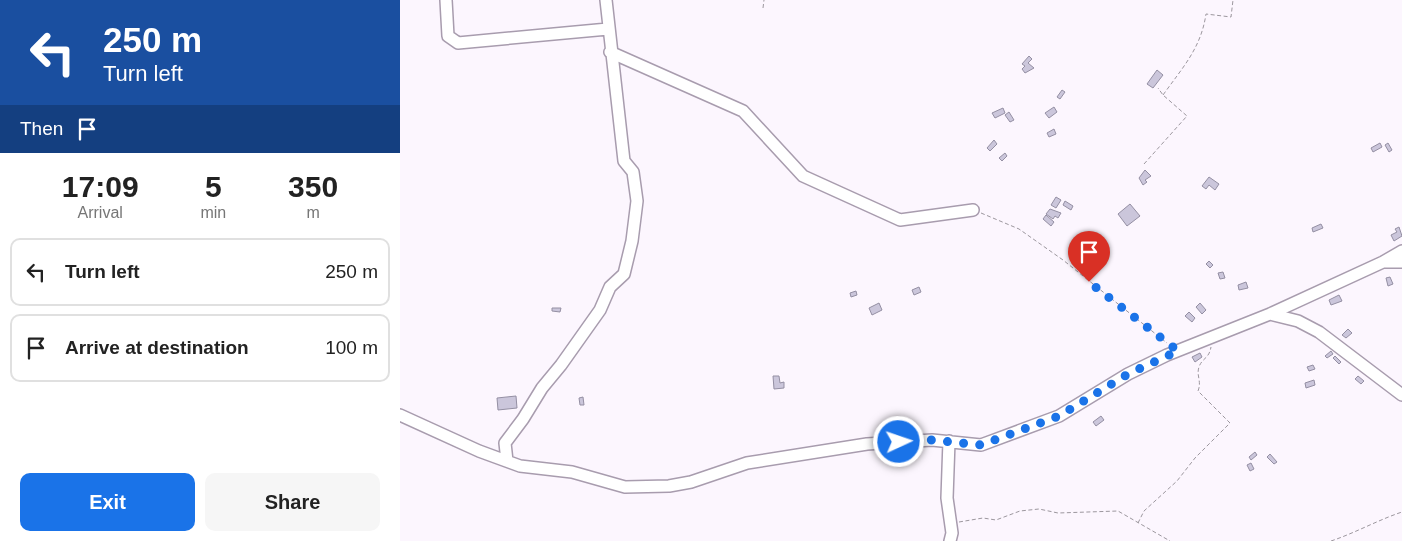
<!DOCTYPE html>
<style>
body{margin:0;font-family:Helvetica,sans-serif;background:#f6f6f6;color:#222;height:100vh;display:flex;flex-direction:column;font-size:19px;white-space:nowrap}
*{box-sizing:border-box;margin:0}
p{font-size:16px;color:#767676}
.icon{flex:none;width:28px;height:28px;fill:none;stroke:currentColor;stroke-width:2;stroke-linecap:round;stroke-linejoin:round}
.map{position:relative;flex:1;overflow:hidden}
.drawer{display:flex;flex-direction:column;background:#fff;width:400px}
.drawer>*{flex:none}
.top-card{background:#1a4fa0;color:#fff;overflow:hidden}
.pin{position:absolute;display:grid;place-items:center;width:42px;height:42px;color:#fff;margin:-51px -21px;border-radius:50% 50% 50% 0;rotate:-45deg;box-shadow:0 0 5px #0007}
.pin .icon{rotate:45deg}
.me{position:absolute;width:55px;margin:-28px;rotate:87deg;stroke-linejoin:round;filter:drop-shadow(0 0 4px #0008)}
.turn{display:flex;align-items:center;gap:18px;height:105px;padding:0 20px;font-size:22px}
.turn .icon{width:65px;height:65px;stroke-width:2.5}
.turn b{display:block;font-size:35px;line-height:42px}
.then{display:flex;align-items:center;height:48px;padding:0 20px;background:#0003;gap:10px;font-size:19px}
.eta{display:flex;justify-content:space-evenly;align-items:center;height:85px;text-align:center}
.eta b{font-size:30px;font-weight:600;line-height:35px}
.primary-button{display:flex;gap:10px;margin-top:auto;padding:10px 20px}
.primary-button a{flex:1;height:58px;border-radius:10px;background:#1a73e8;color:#fff;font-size:20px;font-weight:600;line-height:58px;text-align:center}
.primary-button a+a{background:#f6f6f6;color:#222}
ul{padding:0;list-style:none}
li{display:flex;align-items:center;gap:15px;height:68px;margin:0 10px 8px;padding:0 10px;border:2px solid #e0e0e0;border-radius:10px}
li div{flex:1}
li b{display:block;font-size:19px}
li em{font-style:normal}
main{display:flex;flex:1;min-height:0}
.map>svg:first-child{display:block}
</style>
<main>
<section class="drawer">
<div class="top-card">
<div class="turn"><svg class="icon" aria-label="left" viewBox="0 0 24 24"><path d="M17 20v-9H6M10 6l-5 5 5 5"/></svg><div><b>250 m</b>Turn left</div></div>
<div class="then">Then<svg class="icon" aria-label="arrive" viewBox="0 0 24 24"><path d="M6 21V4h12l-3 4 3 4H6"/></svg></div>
</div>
<div class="eta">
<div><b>17:09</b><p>Arrival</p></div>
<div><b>5</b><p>min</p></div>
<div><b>350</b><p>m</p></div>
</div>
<ul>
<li><svg class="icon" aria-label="left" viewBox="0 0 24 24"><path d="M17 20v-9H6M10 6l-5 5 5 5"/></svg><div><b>Turn left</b></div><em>250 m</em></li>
<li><svg class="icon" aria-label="arrive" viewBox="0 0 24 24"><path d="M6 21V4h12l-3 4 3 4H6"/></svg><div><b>Arrive at destination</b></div><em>100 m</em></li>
</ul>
<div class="primary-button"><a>Exit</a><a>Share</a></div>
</section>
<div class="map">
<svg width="1002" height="541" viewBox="0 0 1002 541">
<rect width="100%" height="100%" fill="#fcf6fe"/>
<path fill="#cbc6db" stroke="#948fa3" d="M629,56L632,59L628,63L634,68L625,73L622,69L625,66L622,64Z
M757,70L763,75L753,88L747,84Z
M662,90L665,92L660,99L657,97Z
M654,107L657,112L649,118L645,113Z
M603,108L605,113L595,118L592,113Z
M609,112L614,120L610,122L605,115Z
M654,129L656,134L649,137L647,133Z
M594,140L597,144L590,151L587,148Z
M980,143L982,147L973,152L971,148Z
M988,143L992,150L989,152L985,145Z
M605,153L607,156L602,161L599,158Z
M745,170L751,176L745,180L747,182L743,185L739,178Z
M809,177L819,184L815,190L809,185L806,189L802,186Z
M656,197L661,200L656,208L651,205Z
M665,201L673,206L671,210L663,205Z
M730,204L740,216L727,226L718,214Z
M650,209L661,213L658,218L655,216L653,219L646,214Z
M646,215L654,222L651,226L643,219Z
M921,224L923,228L913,232L912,228Z
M999,227L1002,236L994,241L991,235L997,232L995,229Z
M809,261L813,265L810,268L806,264Z
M823,272L825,278L820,279L818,273Z
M990,277L993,284L988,286L986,278Z
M846,282L848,288L839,290L838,285Z
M519,287L521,292L514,295L512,290Z
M456,291L457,295L451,297L450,293Z
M939,295L942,301L931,305L929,300Z
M479,303L482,310L472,315L469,308Z
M800,303L806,310L802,314L796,307Z
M152,308H161L160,312L152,311Z
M789,312L795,318L792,322L785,316Z
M948,329L952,333L946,338L942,335Z
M931,351L933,354L927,358L925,356Z
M800,353L802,357L795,362L792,357Z
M935,356L941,362L939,364L933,358Z
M913,365L915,369L909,371L907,367Z
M373,376H379L380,383L384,382V388L374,389Z
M958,376L964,381L961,384L955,379Z
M914,380L915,385L906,388L905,383Z
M116,396L117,408L98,410L97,398Z
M183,397L184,405H180L179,398Z
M701,416L704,420L696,426L693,422Z
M855,452L857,455L851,460L849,457Z
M870,454L877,462L874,464L867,457Z
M851,463L854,469L850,471L847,465Z"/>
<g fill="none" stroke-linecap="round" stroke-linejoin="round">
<g stroke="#a89cae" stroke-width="14">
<path id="minor" d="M46,0L48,36L58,43L208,29
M210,52L343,111L403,176L500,220L573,210
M983,262H1002
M870,314L898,321L919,332L1002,395
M0,415L79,451L120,466L172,472L225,487L269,486L291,482L347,463L467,444L532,440L581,445L659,416L728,374L767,355L870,314L983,262L1002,251
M549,441L547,498L552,533L550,541
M107,461L105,443L123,419L142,388L161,365L200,310L210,287L224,274L232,241L237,201L233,172L224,161L206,0"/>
</g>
<path stroke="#9c979e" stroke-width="1" stroke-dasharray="4 2.5" stroke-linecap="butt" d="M363,8L364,0
M763,95C783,67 801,48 806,14L831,17L833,0
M744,164L787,116L763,95L758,88
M581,213L619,229L663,260L767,343
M559,522L583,518L596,520L620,511L639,509L658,513L718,511L770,541
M738,523L744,511L777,481L795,458L830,423L798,391C802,381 796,376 799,367C802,358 809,359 811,347
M931,541C955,533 978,520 1002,512"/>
<use href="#minor" stroke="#fff" stroke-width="11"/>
</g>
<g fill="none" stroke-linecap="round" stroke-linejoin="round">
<path stroke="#1a73e8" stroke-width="9" stroke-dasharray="0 16.2" d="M499,442L532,440L581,445L659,416L728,374L778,351L689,282"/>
</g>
</svg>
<div class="pin" style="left:689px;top:282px;background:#d93025"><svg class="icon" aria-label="arrive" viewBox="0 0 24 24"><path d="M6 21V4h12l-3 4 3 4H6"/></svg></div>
<svg class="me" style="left:499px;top:442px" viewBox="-20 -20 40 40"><circle r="17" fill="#1a73e8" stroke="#fff" stroke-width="3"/><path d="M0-11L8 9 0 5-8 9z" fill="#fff"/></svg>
</div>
</main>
